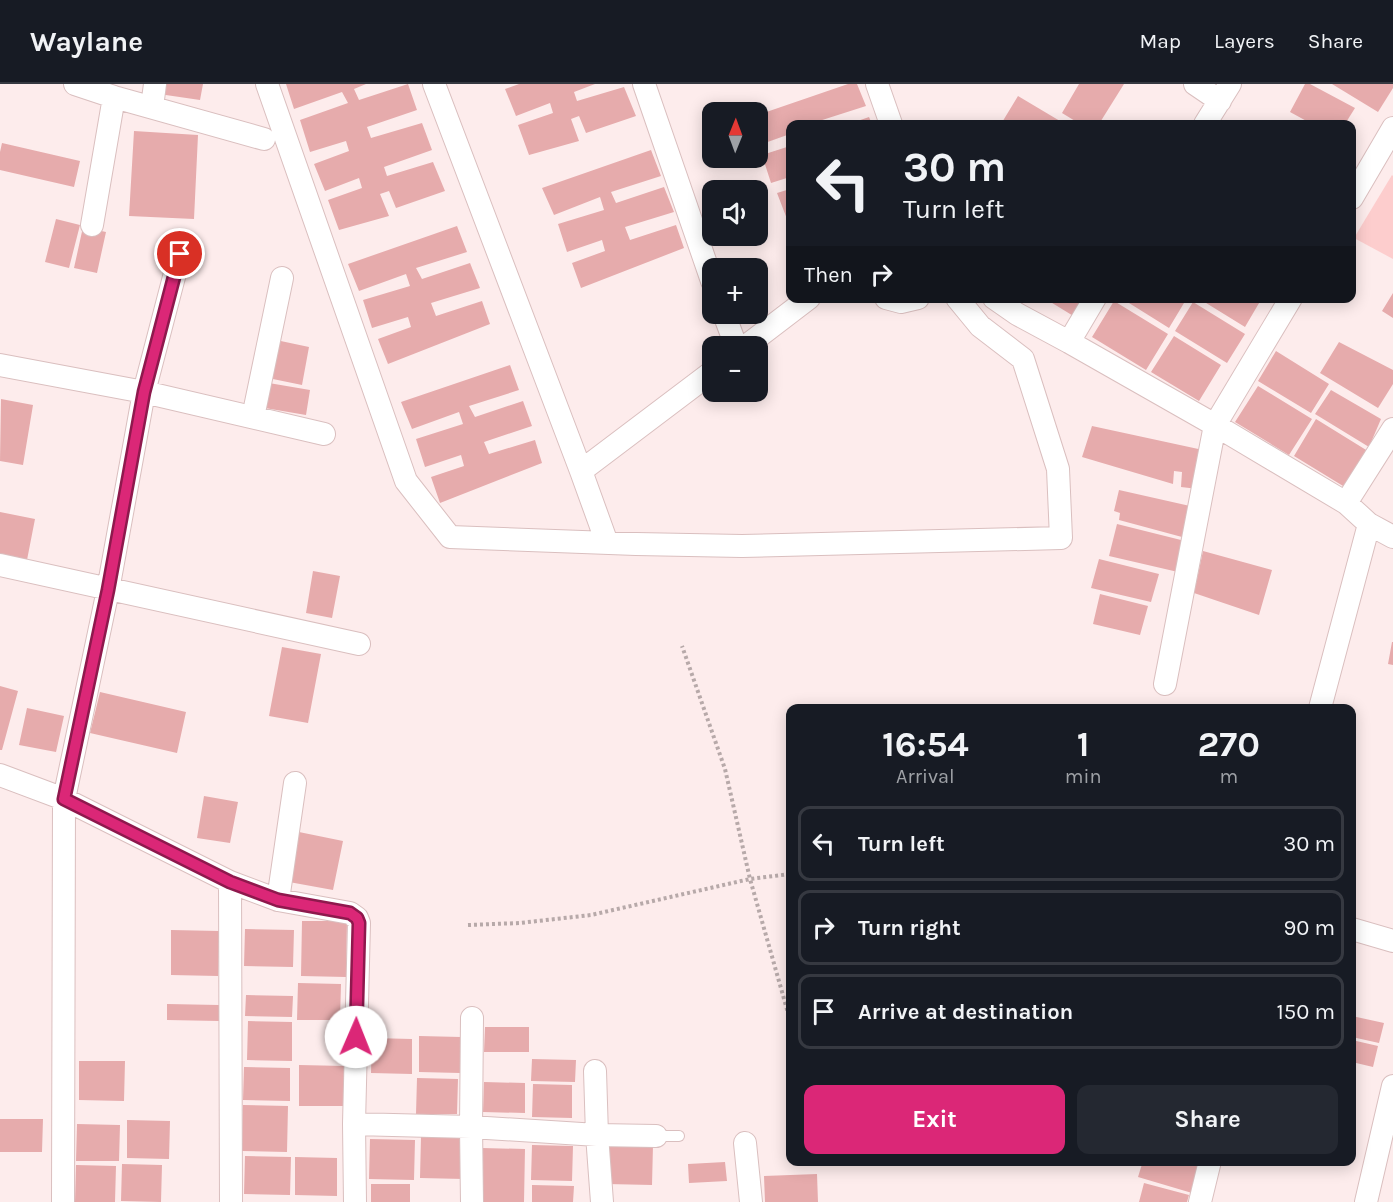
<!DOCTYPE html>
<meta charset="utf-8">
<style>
body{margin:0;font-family:Karla,sans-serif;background:#242831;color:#f1f3f6;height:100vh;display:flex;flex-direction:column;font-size:22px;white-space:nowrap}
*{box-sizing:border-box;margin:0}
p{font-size:20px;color:#9ea1a6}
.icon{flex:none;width:33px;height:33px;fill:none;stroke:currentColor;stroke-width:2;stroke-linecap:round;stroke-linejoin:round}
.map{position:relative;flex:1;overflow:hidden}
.drawer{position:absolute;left:786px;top:620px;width:570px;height:462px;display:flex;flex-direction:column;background:#171b24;border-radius:12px;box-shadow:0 3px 15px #0003}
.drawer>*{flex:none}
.top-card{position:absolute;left:786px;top:36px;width:570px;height:183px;border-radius:12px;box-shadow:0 3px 15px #0003;background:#171b24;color:#f1f3f6;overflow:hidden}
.needle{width:39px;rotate:1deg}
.fabs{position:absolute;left:702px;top:18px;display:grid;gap:12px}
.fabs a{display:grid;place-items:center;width:66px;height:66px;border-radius:12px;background:#171b24;box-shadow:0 3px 15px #0003;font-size:30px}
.pin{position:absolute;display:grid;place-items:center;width:51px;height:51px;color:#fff;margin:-26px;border:3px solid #fff;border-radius:50%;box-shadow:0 2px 6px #0007}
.me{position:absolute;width:66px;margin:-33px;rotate:1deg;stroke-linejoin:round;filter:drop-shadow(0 0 4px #0008)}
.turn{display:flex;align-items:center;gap:21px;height:126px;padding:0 18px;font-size:27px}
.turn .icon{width:78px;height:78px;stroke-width:2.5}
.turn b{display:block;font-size:42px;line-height:51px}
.then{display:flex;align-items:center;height:57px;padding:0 18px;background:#0003;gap:12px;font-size:22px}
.eta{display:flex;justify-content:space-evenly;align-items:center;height:102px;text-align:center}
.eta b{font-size:36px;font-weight:700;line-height:42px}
.action{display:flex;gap:12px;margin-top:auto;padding:12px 18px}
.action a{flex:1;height:69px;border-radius:12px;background:#db2777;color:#fff;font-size:24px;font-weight:700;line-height:69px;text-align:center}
.action a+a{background:#242831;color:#f1f3f6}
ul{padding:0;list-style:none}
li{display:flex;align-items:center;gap:18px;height:75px;margin:0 12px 9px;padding:0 6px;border:3px solid #363941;border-radius:12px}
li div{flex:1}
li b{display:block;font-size:22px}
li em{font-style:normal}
header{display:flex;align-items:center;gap:36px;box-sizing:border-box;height:84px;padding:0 30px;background:#171b24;border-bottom:2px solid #363941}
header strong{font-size:28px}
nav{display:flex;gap:33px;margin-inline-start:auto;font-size:21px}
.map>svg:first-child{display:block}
</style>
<header>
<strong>Waylane</strong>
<nav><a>Map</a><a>Layers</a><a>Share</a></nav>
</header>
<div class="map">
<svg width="1393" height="1118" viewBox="0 0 1393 1118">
<rect width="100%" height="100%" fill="#fdecec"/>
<path fill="#fdcdcd" d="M1392,91L1393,92V175L1354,154Z"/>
<path fill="#e6abac" d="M161,0H203L200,16L159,10Z
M286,0H366L354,5L359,16L408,0L417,26L367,43L371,54L422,39L432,66L384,83L387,92L433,78L445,107L396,124L389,107L380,110L389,132L339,146L328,116L362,104L359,94L325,107L314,80L349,67L346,57L310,68L300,36L348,19L342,8L294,25Z
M519,0H595L574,8L577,17L624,3L636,32L586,49L579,32L571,35L579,57L529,71L518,41L553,29L550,19L516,32L505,5Z
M848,0H857L866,22L816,38L817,40H790V50L759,61L758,58V31Z
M1079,0H1124L1099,40H1080L1062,29Z
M1305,0H1310L1355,24L1345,40H1312L1290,28Z
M1332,0H1393V4L1378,28Z
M1018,12L1065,40H1001Z
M869,33L872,40H849Z
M134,47L198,51L194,135L129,132Z
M2,59L80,77L74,103L0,86V68Z
M790,62V93L771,99L762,71Z
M651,66L661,92L611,108L616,119L664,103L674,128L625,143L630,156L676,141L684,164L581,204L572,179L605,167L602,156L567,168L558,140L604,126L600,113L554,131L542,104Z
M790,105V133L787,135L777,109Z
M56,135L80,141L69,184L45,178Z
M457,142L467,168L416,184L422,195L470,179L480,204L431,219L436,232L482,217L490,240L388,280L378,255L411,243L408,233L372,244L363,216L410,202L406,190L359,207L348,180Z
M83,143L106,148L97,189L74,184Z
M1393,209V234L1382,227Z
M1044,214H1086L1075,233Z
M1121,214H1187L1169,244Z
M1198,214H1262L1245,243Z
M1114,217L1168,250L1146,286L1092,253Z
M1193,218L1245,250L1227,279L1175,247Z
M1174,252L1221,281L1199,317L1151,288Z
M276,256L309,263L302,301L268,294Z
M1339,258L1393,286V300L1378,324L1320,289Z
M1276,267L1329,300L1311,329L1258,297Z
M510,281L519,306L469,322L475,333L523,317L532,342L484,358L489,370L535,356L542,379L440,419L431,393L464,382L461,371L425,383L416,355L463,340L459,328L412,345L401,318Z
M263,298L310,306L306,331L259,323Z
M1258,302L1312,335L1289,371L1235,338Z
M1331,306L1381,335L1369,363L1315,330Z
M1,315L33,321L23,381L0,377Z
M1316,335L1371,369L1348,405L1294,372Z
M1092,342L1203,366L1198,405L1181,403L1182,388L1174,387L1173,400L1082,373Z
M1119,406L1190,422L1182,453L1119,436L1120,429L1114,427Z
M0,428L35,435L27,476L0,470Z
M1117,440L1185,457L1178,488L1109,472Z
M1203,467L1272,486L1259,531L1194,509Z
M1099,475L1159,490L1151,518L1091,504Z
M313,487L340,492L332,534L306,529Z
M1100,510L1148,522L1140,551L1093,540Z
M1392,558H1393V581L1388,580Z
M282,563L321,570L308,639L269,632Z
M0,602L18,607L2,666H0Z
M100,608L186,628L177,669L90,649Z
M27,624L64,632L56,668L19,661Z
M204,712L238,718L230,759L197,754Z
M299,748L343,757L333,806L289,798Z
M302,837H347L346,893L301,892Z
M245,845L294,846L293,883L244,882Z
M171,846L219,847L218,892L171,891Z
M298,899L341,900L340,936H297Z
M246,911L293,912L292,933L245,932Z
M167,920L219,921V937L167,936Z
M1352,932L1384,939L1379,959L1352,953Z
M248,937L292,938V977L247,976Z
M485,943H529V968H484Z
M419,952L461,953L460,989L419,988Z
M372,954L412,955V990L371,989Z
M1352,956L1378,962L1373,983L1352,978Z
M532,975L576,976L575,998L531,997Z
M79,977H125L124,1017L79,1016Z
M299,981L345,982L344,1022H299Z
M244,983L290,984V1017L243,1016Z
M417,994L458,995L457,1030H416Z
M484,998L525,999V1029L483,1028Z
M533,1000L572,1001V1034L532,1033Z
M243,1021L288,1022L287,1068L242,1067Z
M0,1035H43L42,1068H0Z
M127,1036L170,1037L169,1075L127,1074Z
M77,1040L120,1041L119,1077H76Z
M421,1053L465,1054L464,1095L420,1094Z
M370,1055L415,1056L414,1096L369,1095Z
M532,1061L573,1062L572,1097L531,1096Z
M608,1061H653L652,1101L607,1100Z
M482,1064L525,1065L524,1118H481Z
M245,1072L291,1073L290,1111L244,1110Z
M295,1073L337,1074V1112L295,1111Z
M1143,1077H1201L1192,1109L1138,1093Z
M725,1078L727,1097L689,1099L688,1080Z
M122,1080L162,1081L161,1118L121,1117Z
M76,1081L116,1082L115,1118H75Z
M817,1090L818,1118H765L764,1092Z
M1144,1099L1189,1111L1187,1118H1139Z
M371,1100H410V1118H371Z
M532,1101L574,1102L573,1118H532Z"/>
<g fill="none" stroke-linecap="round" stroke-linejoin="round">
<g stroke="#dabfbf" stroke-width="12">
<path id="service" d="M656,1052H679"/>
</g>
<g stroke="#dabfbf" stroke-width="24">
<path id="minor" d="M75,0L114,13L264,55
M267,0L406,397L450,453L636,460L742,462L1061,454L1058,385L1023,275L980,242L957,214
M434,0L581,387L607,459
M644,0L712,197
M877,0L891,40
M1195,0L1220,17
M152,23L155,0
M1205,40L1230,0
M1352,114L1393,44
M92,141L114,13
M180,170L144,308L108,506L64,715L230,798L278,816L350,829L357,834L359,839L354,1040L355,1118
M886,214L901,218L918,214
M994,214L1017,230L1069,258
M1095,214L1069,258L1215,341L1165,600
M1291,214L1215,341L1346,419L1369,440
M724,230L736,262
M746,262L809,214
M0,281L144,308L324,350
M253,333L282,194
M581,387L712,288
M1346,419L1393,345
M0,481L359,560
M1320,624L1369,440L1393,453
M0,691L64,715L63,1118
M230,798L231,1118
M278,816L295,699
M1352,845L1393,857
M354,1040L471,1043L597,1051L595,987
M745,1059L751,1118
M472,1118L471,1043L472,934
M602,1118L597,1051L656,1052
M1200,1118L1210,1077
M1366,1118L1393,1002"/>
</g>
<path stroke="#b7a9a9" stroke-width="4" stroke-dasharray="3 3" stroke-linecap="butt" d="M790,790L750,795L790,936
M468,841L520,839L591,831L750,795L725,685L682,562"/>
<use href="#service" stroke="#fff" stroke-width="10"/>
<use href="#minor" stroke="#fff" stroke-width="22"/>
</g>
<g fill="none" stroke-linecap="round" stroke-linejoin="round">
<g stroke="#8e194d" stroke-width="15">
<path id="route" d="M180,170L144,308L108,506L64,715L230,798L278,816L350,829L357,834L359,839L356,953"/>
</g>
<use href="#route" stroke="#db2777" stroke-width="10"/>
</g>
</svg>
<div class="fabs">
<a><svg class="needle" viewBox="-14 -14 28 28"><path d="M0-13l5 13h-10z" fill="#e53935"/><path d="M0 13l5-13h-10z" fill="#9ea1a6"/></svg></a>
<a><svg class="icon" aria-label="sound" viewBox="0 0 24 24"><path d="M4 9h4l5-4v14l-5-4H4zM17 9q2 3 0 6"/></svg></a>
<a>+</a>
<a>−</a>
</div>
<div class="pin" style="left:180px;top:170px;background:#d93025"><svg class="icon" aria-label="arrive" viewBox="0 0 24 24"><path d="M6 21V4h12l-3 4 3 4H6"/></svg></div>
<svg class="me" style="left:356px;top:953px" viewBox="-20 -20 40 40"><circle r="19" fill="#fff"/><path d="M0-13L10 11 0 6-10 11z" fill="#db2777"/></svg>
<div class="top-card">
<div class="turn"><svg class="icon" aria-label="left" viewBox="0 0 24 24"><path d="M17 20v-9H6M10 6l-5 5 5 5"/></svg><div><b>30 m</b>Turn left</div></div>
<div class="then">Then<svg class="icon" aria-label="right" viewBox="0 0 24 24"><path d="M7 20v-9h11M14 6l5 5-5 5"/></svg></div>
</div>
<section class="drawer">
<div class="eta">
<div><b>16:54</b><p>Arrival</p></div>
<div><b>1</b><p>min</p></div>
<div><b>270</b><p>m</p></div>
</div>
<ul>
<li><svg class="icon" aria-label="left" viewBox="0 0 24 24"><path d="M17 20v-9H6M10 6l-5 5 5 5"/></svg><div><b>Turn left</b></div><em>30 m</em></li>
<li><svg class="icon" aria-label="right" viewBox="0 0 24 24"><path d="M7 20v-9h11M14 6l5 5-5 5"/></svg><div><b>Turn right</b></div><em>90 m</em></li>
<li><svg class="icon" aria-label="arrive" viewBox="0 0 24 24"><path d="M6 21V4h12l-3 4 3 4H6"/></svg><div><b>Arrive at destination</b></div><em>150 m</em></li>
</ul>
<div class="action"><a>Exit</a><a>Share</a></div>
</section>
</div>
